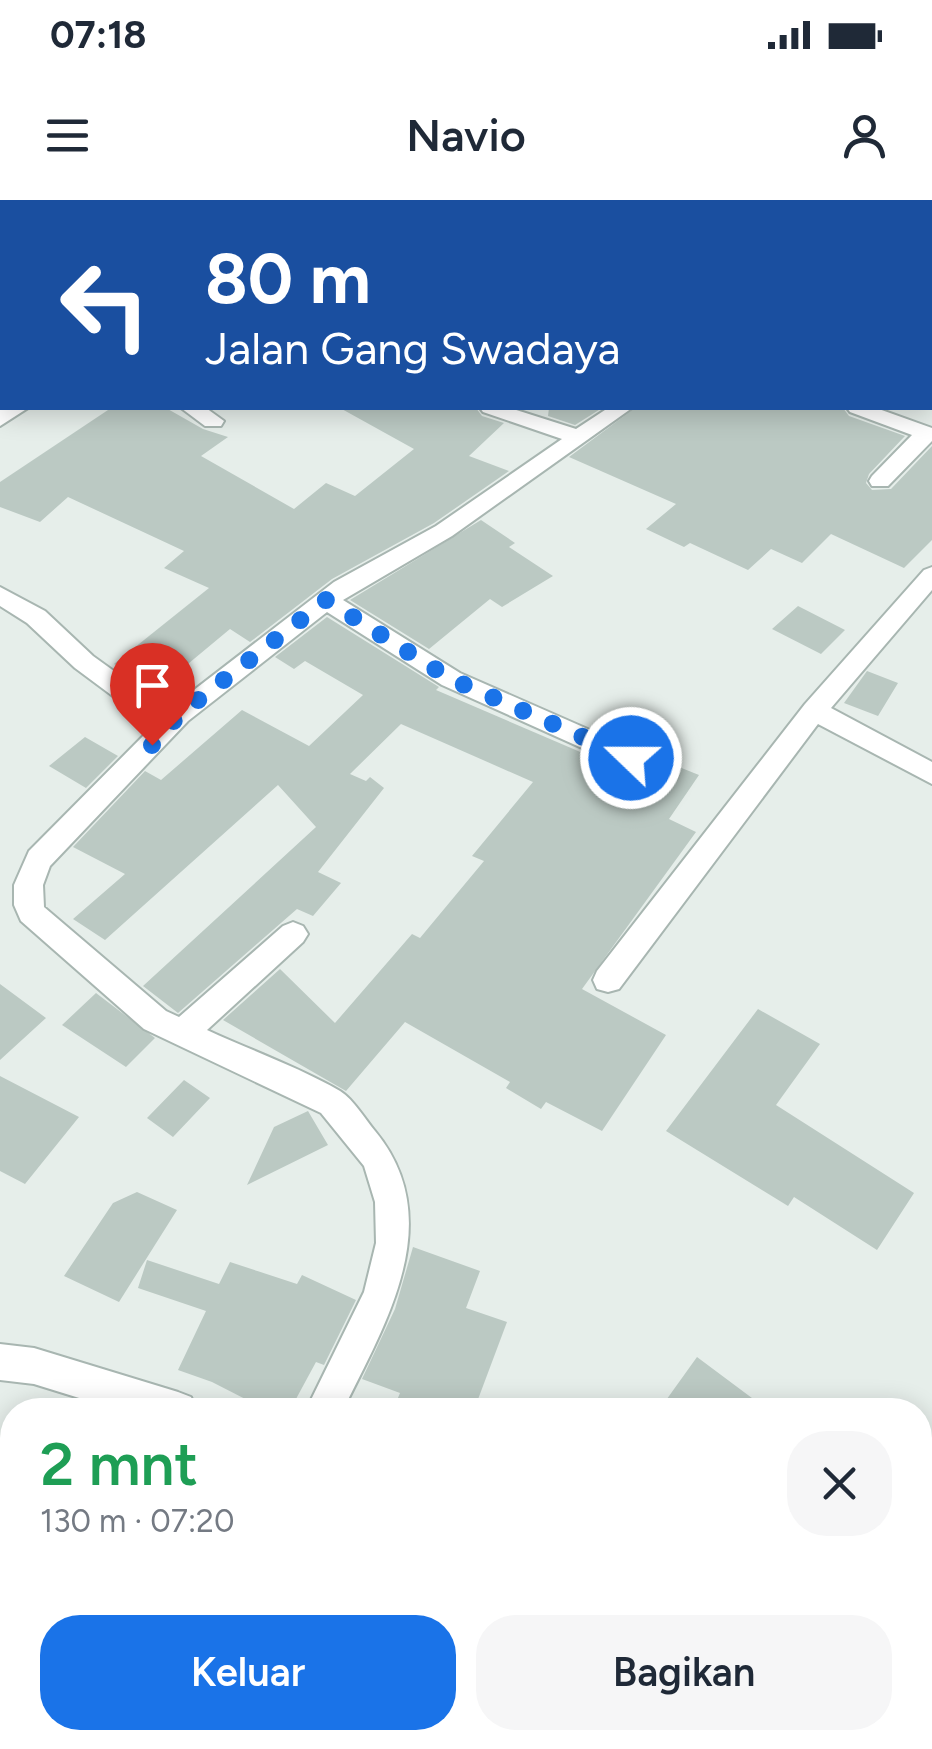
<!DOCTYPE html>
<html lang="id">
<meta charset="utf-8">
<style>
body{margin:0;font-family:Figtree,sans-serif;background:#f6f6f7;color:#1f2937;height:100vh;display:flex;flex-direction:column;font-size:38px;white-space:nowrap}
*{box-sizing:border-box;margin:0}
p{font-size:32px;color:#747a83}
.icon{flex:none;width:55px;height:55px;fill:none;stroke:currentColor;stroke-width:2;stroke-linecap:round;stroke-linejoin:round}
.map{position:relative;flex:1;overflow:hidden}
.details{position:absolute;left:0px;top:1198px;width:932px;height:352px;display:flex;flex-direction:column;background:#fff;border-radius:40px 40px 0 0;box-shadow:0 5px 25px #0003}
.details>*{flex:none}
.banner{position:absolute;left:0px;top:0px;width:932px;height:210px;box-shadow:0 5px 25px #0003;background:#1a4fa0;color:#fff;overflow:hidden}
.pin{position:absolute;display:grid;place-items:center;width:85px;height:85px;color:#fff;margin:-102px -42px;border-radius:50% 50% 50% 0;rotate:-45deg;box-shadow:0 0 10px #0007}
.pin .icon{rotate:45deg}
.me{position:absolute;width:110px;margin:-55px;rotate:292deg;stroke-linejoin:round;filter:drop-shadow(0 0 8px #0008)}
.turn{display:flex;align-items:center;gap:35px;height:210px;padding:0 40px;font-size:45px}
.turn .icon{width:130px;height:130px;stroke-width:2.5}
.turn b{display:block;font-size:70px;line-height:85px}
.round{display:grid;place-items:center;flex:none;width:105px;height:105px;border-radius:40px;background:#f6f6f7}
.headline{display:flex;align-items:center;justify-content:space-between;height:170px;padding:0 40px}
h1{font-size:60px;font-weight:600;line-height:75px;color:#1e9e55}
.primary-button{display:flex;gap:20px;margin-top:auto;padding:20px 40px}
.primary-button a{flex:1;height:115px;border-radius:40px;background:#1a73e8;color:#fff;font-size:40px;font-weight:600;line-height:115px;text-align:center}
.primary-button a+a{background:#f6f6f7;color:#1f2937}
.status{display:flex;justify-content:space-between;align-items:center;height:70px;padding:0 50px;background:#fff;direction:ltr}
.status svg{height:28px;fill:currentColor}
header{display:flex;justify-content:space-between;align-items:center;height:130px;padding:0 40px;background:#fff;font-size:45px;font-weight:600}
.map>svg:first-child{display:block}
</style>
<div class="status"><b>07:18</b><svg viewBox="0 0 49 12"><path d="M0 12V9h3v3zM5 12V6h3v6zM10 12V3h3v9zM15 12V0h3v12zM26 1h20v11H26zM47 4h2v5h-2z"/></svg></div>
<header><svg class="icon" aria-label="menu" viewBox="0 0 24 24"><path d="M4 6h16M4 12h16M4 18h16"/></svg>Navio<svg class="icon" aria-label="person" viewBox="0 0 24 24"><circle cx="12" cy="8" r="4"/><path d="M4 21q1-7 8-7t8 7"/></svg></header>
<div class="map">
<svg width="932" height="1549" viewBox="0 0 932 1549">
<rect width="100%" height="100%" fill="#e6eeea"/>
<path fill="#bbc9c3" d="M111,208H166L203,229L228,237L201,256L294,309L326,283L355,296L414,249L340,208H476L482,216L504,223L469,256L509,271L434,323L332,379L250,442L230,429L159,488L114,464L209,388L164,368L184,351L68,297L40,322L0,307V282Z
M549,208H602L575,225L548,216Z
M635,208H843L849,216L905,236L869,274L866,283L872,290L891,289L932,246V340L904,368L831,334L802,363L771,349L748,370L690,343L684,347L646,329L676,304L569,257Z
M481,320L515,343L509,347L553,376L502,407L490,399L429,449L350,400Z
M798,406L845,430L821,454L772,429Z
M327,417L439,487L436,490L620,569L637,571L649,555L699,575L669,619L696,632L582,789L666,835L602,931L546,902L541,909L506,888L510,882L405,822L346,891L223,820L280,769L335,823L412,734L420,738L484,661L472,656L533,582L401,524L350,574L366,581L370,577L384,588L318,672L341,683L313,716L297,709L178,813L143,786L316,627L278,585L105,740L73,719L125,674L73,647L145,571L161,580L242,510L309,546L363,495L305,461L294,469L275,457Z
M867,471L898,483L878,516L844,503Z
M85,537L118,556L86,588L49,566Z
M0,784L46,818L0,860Z
M96,793L155,838L126,867L62,825Z
M758,809L820,844L776,905L914,993L877,1050L794,997L788,1006L666,931Z
M0,876L79,917L25,984L0,971Z
M184,880L210,898L173,937L147,918Z
M308,911L328,945L247,985L274,927Z
M137,992L177,1010L119,1102L64,1076L113,1003Z
M413,1047L480,1071L466,1108L507,1122L474,1210H393L400,1193L362,1179L395,1109Z
M147,1060L219,1084L230,1062L297,1084L302,1075L356,1100L324,1165L316,1162L290,1210H267L212,1182L178,1170L206,1111L138,1088Z
M697,1157L768,1210H659Z"/>
<g fill="none" stroke-linecap="round" stroke-linejoin="round">
<g stroke="#a8b6b1" stroke-width="4">
<path id="minor" d="M288,0H308L309,2H290Z
M560,0H580L581,2H562Z
M930,149H932L930,162Z
M4,208H28L0,226V210Z
M181,208H206L224,221L221,226H205Z
M480,208H510L576,229L608,208H632L452,336L343,400L460,473L640,552L644,559L640,566H622L442,485L327,412L188,521L50,666L43,685L44,707L166,811L179,817L283,726L293,722L303,726L308,734L303,742L207,830C250,850 299,867 340,891C354,900 365,919 375,931C449,1020 385,1124 343,1210H306L364,1092L376,1043L375,1002L364,966L321,913L144,829L21,721L14,705V685L29,651L153,526L75,468L27,423L0,406V387L45,411L93,456L168,510L334,382L436,326L562,239L483,212Z
M847,208H876L932,228V241L888,286H872L869,281L872,276L912,235L850,212Z
M932,367V390L831,508L932,562V584L818,524L619,789L608,792L597,789L593,780L597,771L805,504L924,370Z"/>
</g>
<g stroke="#a8b6b1" stroke-width="4">
<path id="tertiary" d="M0,1144L34,1148L178,1192L191,1197L196,1210H118L34,1184L0,1180Z
M920,1479H932V1521H920Z"/>
</g>
<use href="#minor" fill="#fff" fill-rule="evenodd"/>
<use href="#tertiary" fill="#fff" fill-rule="evenodd"/>
</g>
<g fill="none" stroke-linecap="round" stroke-linejoin="round">
<path stroke="#1a73e8" stroke-width="18" stroke-dasharray="0 32.4" d="M152,545L179,515L326,400L451,479L631,558"/>
</g>
</svg>
<div class="pin" style="left:152px;top:545px;background:#d93025"><svg class="icon" aria-label="arrive" viewBox="0 0 24 24"><path d="M6 21V4h12l-3 4 3 4H6"/></svg></div>
<svg class="me" style="left:631px;top:558px" viewBox="-20 -20 40 40"><circle r="17" fill="#1a73e8" stroke="#fff" stroke-width="3"/><path d="M0-11L8 9 0 5-8 9z" fill="#fff"/></svg>
<div class="banner">
<div class="turn"><svg class="icon" aria-label="left" viewBox="0 0 24 24"><path d="M17 20v-9H6M10 6l-5 5 5 5"/></svg><div><b>80 m</b>Jalan Gang Swadaya</div></div>
</div>
<section class="details">
<div class="headline"><div><h1>2 mnt</h1><p>130 m · 07:20</p></div><a class="round"><svg class="icon" aria-label="close" viewBox="0 0 24 24"><path d="M6 6l12 12M18 6L6 18"/></svg></a></div>
<div class="primary-button"><a>Keluar</a><a>Bagikan</a></div>
</section>
</div>
